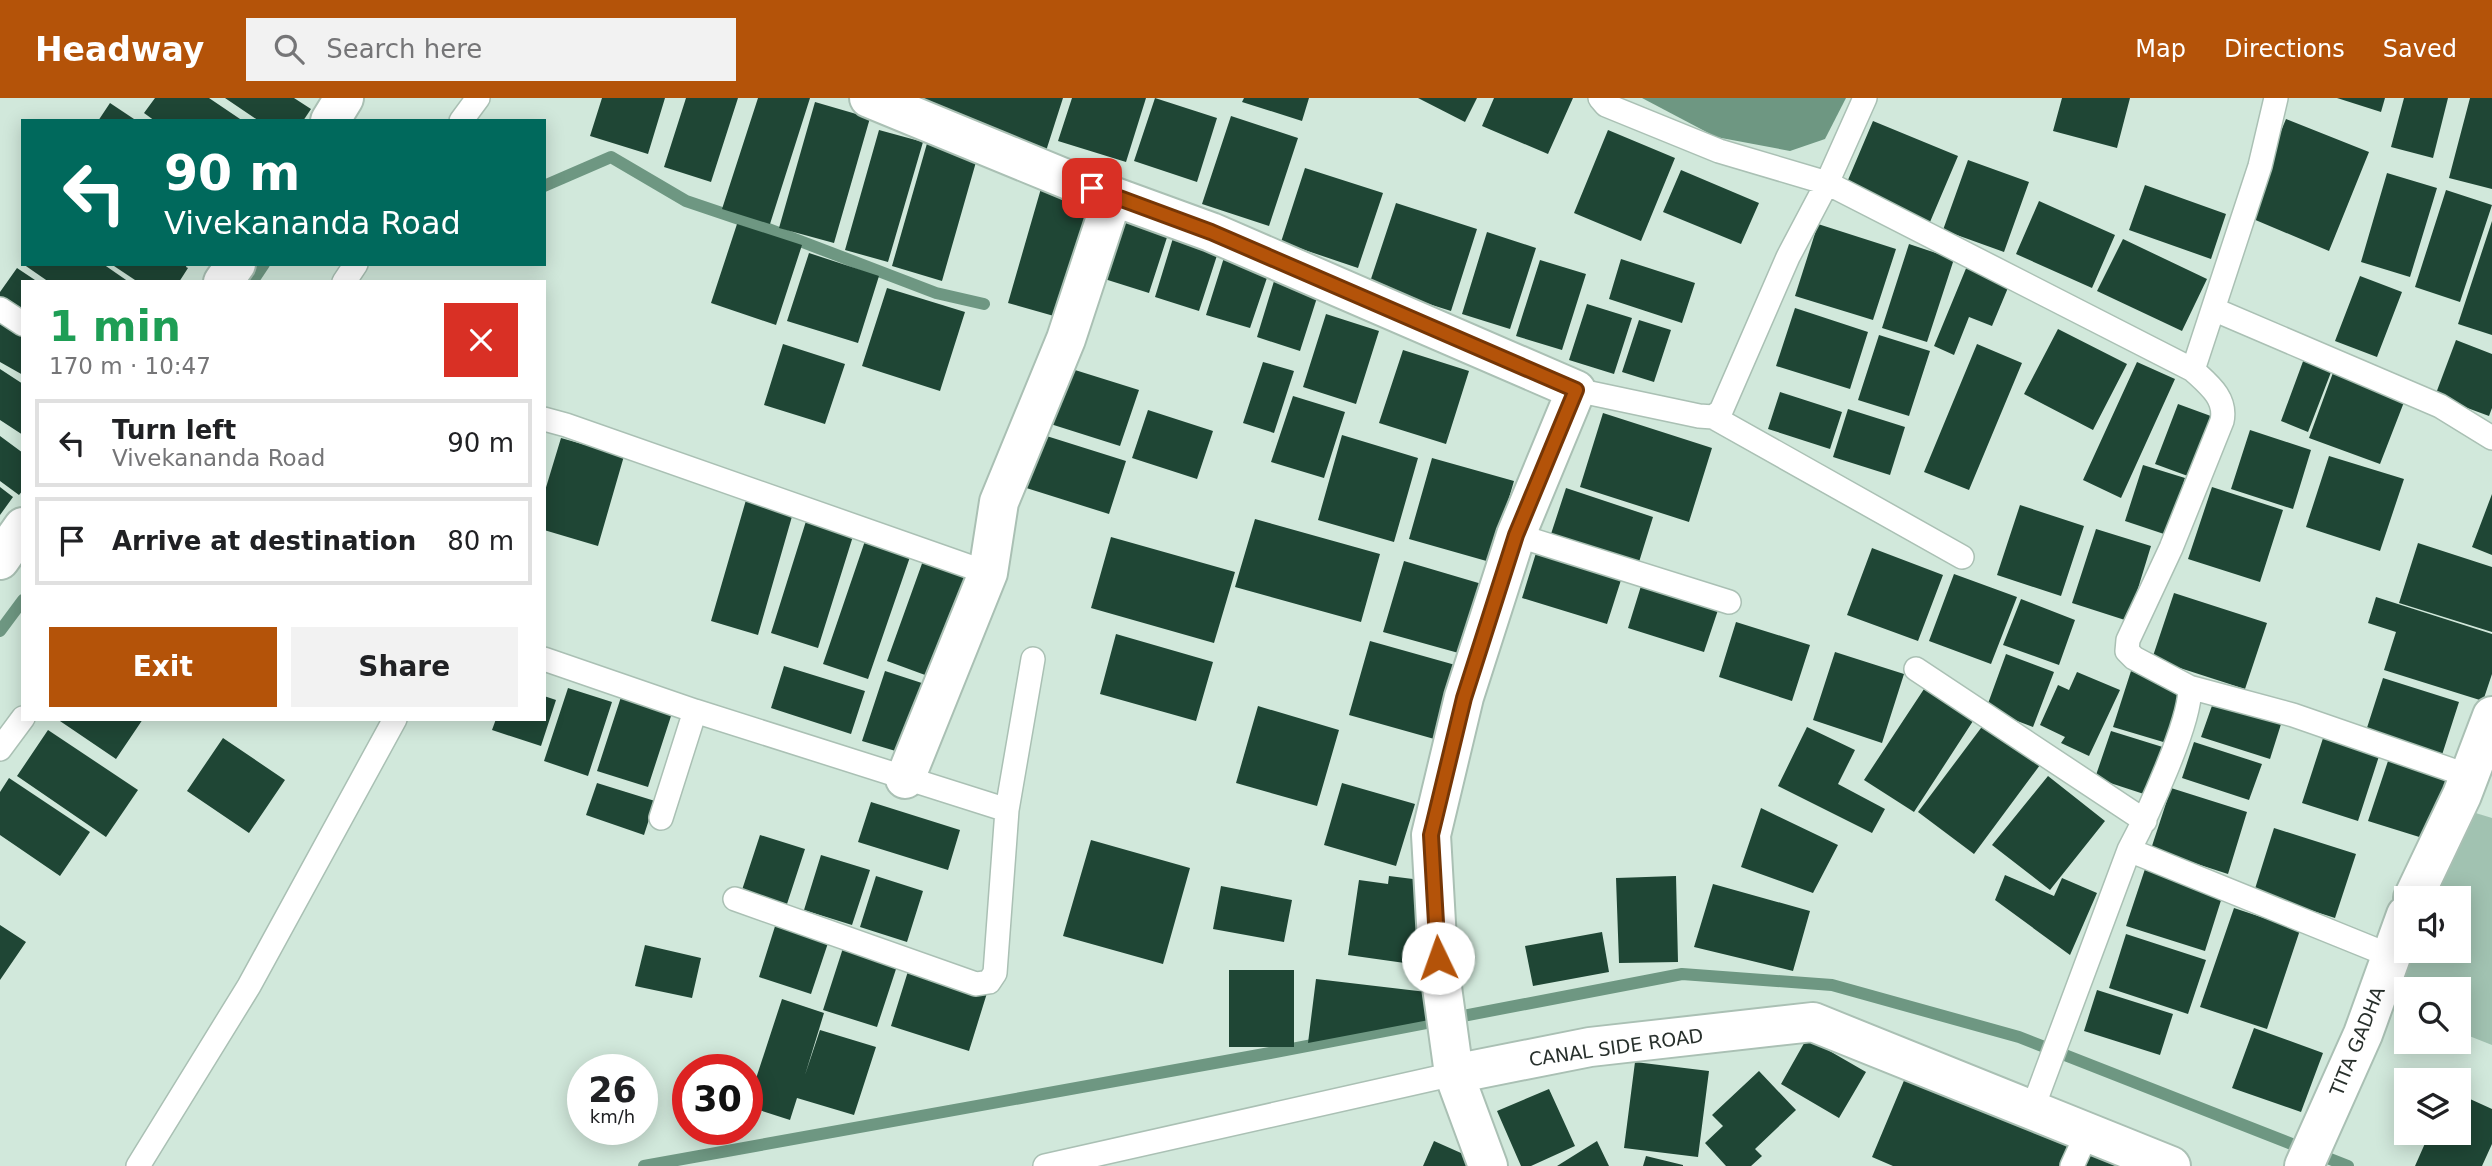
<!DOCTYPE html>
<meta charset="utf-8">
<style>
body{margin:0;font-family:"DejaVu Sans",sans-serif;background:#f2f2f2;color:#202124;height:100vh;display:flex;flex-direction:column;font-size:26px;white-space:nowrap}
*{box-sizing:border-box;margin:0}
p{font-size:23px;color:#757577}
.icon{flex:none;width:38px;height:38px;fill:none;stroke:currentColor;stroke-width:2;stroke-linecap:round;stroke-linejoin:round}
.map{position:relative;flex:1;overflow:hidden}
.side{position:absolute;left:21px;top:182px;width:525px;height:441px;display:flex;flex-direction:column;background:#fff;border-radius:0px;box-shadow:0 4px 18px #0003}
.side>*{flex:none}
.top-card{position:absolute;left:21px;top:21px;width:525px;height:147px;border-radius:0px;box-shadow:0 4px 18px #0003;background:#00695c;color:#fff;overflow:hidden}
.tools{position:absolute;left:2394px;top:788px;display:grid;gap:14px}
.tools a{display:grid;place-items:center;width:77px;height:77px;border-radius:0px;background:#fff;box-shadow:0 4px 18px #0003;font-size:35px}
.speed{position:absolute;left:567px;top:956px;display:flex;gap:14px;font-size:35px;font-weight:700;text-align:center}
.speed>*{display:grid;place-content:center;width:91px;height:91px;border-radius:50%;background:#fff;box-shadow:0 4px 18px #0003;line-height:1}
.speed small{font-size:18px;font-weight:400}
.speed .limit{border:10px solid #d22;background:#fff;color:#111}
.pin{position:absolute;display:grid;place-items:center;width:60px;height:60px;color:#fff;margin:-30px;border-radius:14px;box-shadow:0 4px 10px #0006}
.me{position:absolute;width:77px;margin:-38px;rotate:357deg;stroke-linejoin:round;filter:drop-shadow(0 0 5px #0008)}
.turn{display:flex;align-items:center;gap:24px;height:147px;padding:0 28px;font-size:32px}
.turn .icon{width:91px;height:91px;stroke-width:2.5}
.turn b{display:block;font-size:49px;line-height:60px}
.round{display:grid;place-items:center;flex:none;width:74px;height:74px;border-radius:0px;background:#f2f2f2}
.head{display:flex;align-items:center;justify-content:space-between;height:119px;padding:0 28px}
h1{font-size:42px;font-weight:700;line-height:52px;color:#1e9e55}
.button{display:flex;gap:14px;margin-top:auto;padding:14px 28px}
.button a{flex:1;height:80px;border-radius:0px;background:#b45309;color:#fff;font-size:28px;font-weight:700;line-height:80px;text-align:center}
.button a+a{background:#f2f2f2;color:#202124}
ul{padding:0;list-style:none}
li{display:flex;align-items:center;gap:21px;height:88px;margin:0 14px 10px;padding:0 14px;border:4px solid #e0e0e0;border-radius:0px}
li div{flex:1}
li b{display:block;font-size:26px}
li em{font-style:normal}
header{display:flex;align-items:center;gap:42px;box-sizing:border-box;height:98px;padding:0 35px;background:#b45309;color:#fff}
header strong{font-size:33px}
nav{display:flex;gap:38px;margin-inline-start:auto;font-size:24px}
.search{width:490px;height:63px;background:#f2f2f2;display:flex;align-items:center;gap:18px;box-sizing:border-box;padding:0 24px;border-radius:0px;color:#757577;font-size:26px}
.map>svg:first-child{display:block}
</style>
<header>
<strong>Headway</strong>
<div class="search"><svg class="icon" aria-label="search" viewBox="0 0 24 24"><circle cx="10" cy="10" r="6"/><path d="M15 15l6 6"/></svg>Search here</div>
<nav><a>Map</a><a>Directions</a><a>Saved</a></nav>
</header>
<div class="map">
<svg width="2492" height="1068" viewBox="0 0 2492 1068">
<rect width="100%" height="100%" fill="#d1e8db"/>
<path fill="#a1c2b1" d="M2456,709L2492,720V947L2459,934V891H2406V915L2376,904L2406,852H2459V800H2419Z"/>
<path fill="#6e9782" d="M1642,0H1846L1825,41L1790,53L1716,39Z"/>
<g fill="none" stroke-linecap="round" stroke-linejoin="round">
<path stroke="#6e9782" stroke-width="12" d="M544,88L611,59L686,103L766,130L936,195L984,206
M252,184L264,166
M0,533L23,502
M644,1068L1270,955L1682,876L1832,887L2019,939L2348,1068"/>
</g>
<path fill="#1f4635" d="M155,0H209L243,23H155L144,15Z
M225,0H294L311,11L303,23H259Z
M602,0H665L648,56L590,38Z
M686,0H738L711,84L664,69Z
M758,0H810L770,126L722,111Z
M923,0H1063L1046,53L919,12Z
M1072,0H1146L1126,64L1058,43Z
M1155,0L1217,20L1197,84L1134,63Z
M1244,0H1309L1302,23L1242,4Z
M1418,0H1477L1465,24Z
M1494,0H1573L1548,56L1482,28Z
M2062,0H2130L2117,50L2053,33Z
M2337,0H2385L2381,14Z
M2404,0H2448L2433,60L2391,49Z
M2470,0H2492V91L2449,80Z
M815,4L870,20L834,145L779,130Z
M110,5L137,23H98Z
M1231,18L1298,40L1269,128L1202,106Z
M2286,21L2369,54L2329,153L2246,118Z
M1873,23L1958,58L1930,124L1845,89Z
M879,32L923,44L888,164L845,152Z
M1608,32L1675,60L1641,143L1574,115Z
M930,35L980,50L942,183L892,168Z
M1968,62L2029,84L2004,154L1943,132Z
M1305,70L1383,95L1358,170L1281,144Z
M1681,72L1759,105L1741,146L1663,114Z
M2387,75L2437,90L2410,179L2361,164Z
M1042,87L1102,104L1068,222L1008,205Z
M2145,87L2226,116L2211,161L2129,132Z
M2446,92L2492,107L2460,204L2415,189Z
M2039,103L2115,137L2092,190L2016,156Z
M1396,105L1477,131L1451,213L1369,187Z
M1117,109L1171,127L1149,195L1095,178Z
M2492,123V237L2458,226Z
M737,126L802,147L776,227L711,205Z
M1818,126L1896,151L1873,222L1795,198Z
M1177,127L1222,142L1199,213L1155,199Z
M1487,134L1536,150L1510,231L1462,216Z
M2123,141L2207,181L2182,233L2097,193Z
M1909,146L1954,161L1927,244L1882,230Z
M1227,150L1272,165L1250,230L1206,217Z
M809,155L879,178L858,245L787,223Z
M1621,161L1695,185L1682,225L1609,201Z
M1540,162L1586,176L1562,252L1516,238Z
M23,166H103L129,184H49Z
M111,166H187L186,169L188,170L179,184H138Z
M1967,168L2010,185L1992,228L1969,219L1954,257L1934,248Z
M17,170L38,184H23V223L0,207V194Z
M1278,170L1322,184L1300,253L1257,239Z
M2360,178L2402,194L2377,259L2335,243Z
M887,190L965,214L940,293L862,268Z
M1587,206L1632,220L1614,276L1569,262Z
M1795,210L1868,234L1850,291L1776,268Z
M1326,216L1379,233L1356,306L1303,289Z
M1639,222L1671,232L1654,284L1622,274Z
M0,224L23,237V277L0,264Z
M2058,231L2127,266L2093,332L2024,296Z
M1879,237L1930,253L1909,318L1858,302Z
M2456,242L2492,256V310L2489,318L2435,298Z
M783,246L845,266L825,326L764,307Z
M1977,246L2022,265L1969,392L1924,374Z
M1403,252L1469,273L1446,346L1379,325Z
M2305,258L2333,269L2308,334L2281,323Z
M1263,264L1294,273L1274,335L1243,325Z
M2137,264L2175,281L2121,400L2083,382Z
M1059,267L1139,292L1120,348L1041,323Z
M0,271L23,286V337L0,322Z
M2334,272L2406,299L2380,366L2309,340Z
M1780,294L1842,314L1830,351L1768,331Z
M1293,298L1345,314L1324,380L1271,364Z
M2178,306L2219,321L2196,381L2155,366Z
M1848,311L1905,329L1890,377L1833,359Z
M1148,312L1213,333L1197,381L1132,360Z
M1603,315L1712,350L1689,424L1580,389Z
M2250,332L2311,352L2293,411L2231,391Z
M1037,335L1126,363L1109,416L1020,388Z
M1342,337L1418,360L1394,444L1318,422Z
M0,338L23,355V392L19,397L0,383Z
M561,340L624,358L598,448L544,432V396Z
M2329,358L2404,381L2380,453L2306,429Z
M1432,360L1514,383L1490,464L1409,441Z
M2143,367L2185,380L2167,437L2125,423Z
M0,389L13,399L0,417Z
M2212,389L2283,412L2260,484L2188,461Z
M1566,390L1653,419L1639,464L1551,436Z
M2492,396V457L2472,449Z
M746,402L793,415L758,537L711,523Z
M2020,407L2084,428L2061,498L1997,477Z
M807,420L854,435L818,550L771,535Z
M1255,421L1380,456L1361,524L1235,489Z
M2096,431L2151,448L2128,523L2072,505Z
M1111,439L1235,474L1214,545L1091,510Z
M866,440L911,456L868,581L823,566Z
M2418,445L2492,469V534L2399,505Z
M1872,450L1943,477L1918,543L1847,517Z
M1536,455L1621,482L1607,526L1522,500Z
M924,460L973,477L936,581L887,563Z
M1404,463L1492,489L1473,559L1383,534Z
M1954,476L2017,499L1991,566L1929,543Z
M1641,488L1718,512L1704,554L1628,530Z
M2174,495L2267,525L2245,591L2152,561Z
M2376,499L2492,536V576L2483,603L2384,572L2396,534L2368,525Z
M2021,501L2075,522L2059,567L2003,547Z
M1736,524L1810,547L1792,603L1719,579Z
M1116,536L1213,564L1196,623L1100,596Z
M1370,543L1466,570L1445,644L1349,617Z
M1835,554L1904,576L1882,645L1813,622Z
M2006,556L2054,574L2033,629L1986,611Z
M784,568L865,593L851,636L771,610Z
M885,573L931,588L909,657L862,643Z
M2131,573L2183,595L2170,646L2113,629Z
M2077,574L2120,592L2089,658L2061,645L2065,639L2040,627L2058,587L2069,592Z
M2383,580L2459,604L2441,660L2365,636Z
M568,590L612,604L588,678L544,663Z
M1924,591L1973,623L1914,714L1864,682Z
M544,598L556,602L541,648L492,632L496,621H544Z
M621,599L672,615L648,689L597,673Z
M2214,602L2282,623L2270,661L2201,639Z
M1258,608L1339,632L1317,708L1236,685Z
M57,621H143L116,661Z
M1984,626L2040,667L1974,756L1918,714Z
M1807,629L1855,652L1838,686L1885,711L1872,735L1778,688Z
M48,632L138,692L106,739L17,678Z
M2111,633L2169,651L2153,699L2095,680Z
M2325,634L2381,652L2358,723L2302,705Z
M223,640L285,682L249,735L187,693Z
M2194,644L2262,666L2249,702L2182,680Z
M2391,654L2451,674L2429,742L2368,723Z
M2048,678L2105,723L2050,792L1992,747Z
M9,680L90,734L60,778L0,737V694Z
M597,685L655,703L644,737L586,717Z
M1342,685L1415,706L1396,768L1324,747Z
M2171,690L2247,714L2228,776L2151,751Z
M871,704L960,732L948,772L858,744Z
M1761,710L1838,747L1813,795L1741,769Z
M2274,730L2356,756L2335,820L2254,794Z
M760,737L805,751L787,806L742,792Z
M1091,742L1190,770L1163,866L1063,838Z
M821,757L870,772L852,827L804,812Z
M2147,765L2223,796L2205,853L2126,828Z
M2005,777L2054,798L2062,780L2097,795L2070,857L1995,802Z
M876,778L923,793L907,844L860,829Z
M1389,778L1429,783L1426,868L1348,857L1359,782L1388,786Z
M1676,778L1678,864L1619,865L1616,780Z
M1713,786L1810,813L1793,873L1694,849Z
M1221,788L1292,802L1284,844L1213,831Z
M2234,810L2300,832L2267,931L2200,909Z
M777,822L830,839L811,896L759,879Z
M0,827L26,844L0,882Z
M1602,834L1609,874L1533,888L1525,848Z
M2126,836L2206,862L2188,916L2109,890Z
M645,847L701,860L692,900L635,888Z
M843,850L897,868L877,929L823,912Z
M909,870L987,895L969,953L891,928Z
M1229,872H1294V949H1229Z
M1316,881L1435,895L1429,922L1308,945Z
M2097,892L2173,916L2160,957L2084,933Z
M782,901L824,915L805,977L820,932L876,949L854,1017L797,1000L790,1022L747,1008Z
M2254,930L2323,955L2301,1014L2232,990Z
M1807,940L1866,974L1839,1020L1781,986Z
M1635,964L1709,973L1698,1059L1624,1050Z
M1759,973L1796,1012L1755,1051L1762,1058L1751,1068H1726L1705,1045L1723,1028L1712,1017Z
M1908,973L2074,1043L2064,1068H1893L1872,1059Z
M1549,991L1575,1048L1531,1068H1521L1497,1013Z
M2459,996L2492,1011V1046L2482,1068H2415L2430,1034H2459Z
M1434,1043L1470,1059L1466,1068H1423Z
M1597,1043L1609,1068H1557Z
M2085,1048L2138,1068H2077Z
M1646,1058L1683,1067V1068H1643Z"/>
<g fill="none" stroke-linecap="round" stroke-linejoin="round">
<g stroke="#aac0b4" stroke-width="26">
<path id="lane" d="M1600,0L1606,7L1719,53L1827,85L1865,0
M461,23L478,0
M344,184L356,166
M0,211L23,226
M2213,211L2440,308L2492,340
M1576,292L1699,318L1713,319L1721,313L1788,159L1827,85L2193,272
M1713,319L1962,459
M544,321L566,327L988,475
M1516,437L1729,504
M544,561L695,613L1007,712L1033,561
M1916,571L2145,723
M2189,589L2293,617L2469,678
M0,651L23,620
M661,720L695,613
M2129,752L2391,858
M735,801L976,886L989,884L995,875L1007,712
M2032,1012L2129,752C2144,724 2195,616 2189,589L2134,560L2127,553L2128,542L2171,450L2222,323C2227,300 2208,286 2193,272L2260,68L2276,0
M138,1068L249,888L395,621
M1045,1068L1454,976
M2072,1068L2088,1033"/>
</g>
<g stroke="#aac0b4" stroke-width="42">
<path id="street" d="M869,0L1071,83L1211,134L1576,292L1516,437L1464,599L1431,737L1438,860L1454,976L1488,1068
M330,23L344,0
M223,184L236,166
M0,462L23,429
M905,681L988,475L999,404L1066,241L1113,98
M2413,800L2462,697L2492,618
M1454,976L1590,949L1813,924L2171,1068
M2304,1068L2363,936L2406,817"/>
</g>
<use href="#lane" stroke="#fff" stroke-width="23"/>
<use href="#street" stroke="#fff" stroke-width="38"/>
</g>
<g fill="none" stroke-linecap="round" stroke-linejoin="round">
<g stroke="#753606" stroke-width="18">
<path id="route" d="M1092,90L1211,134L1576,292L1516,437L1464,600L1431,737L1438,860"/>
</g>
<use href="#route" stroke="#b45309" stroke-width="12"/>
</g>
<g text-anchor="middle" stroke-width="7" stroke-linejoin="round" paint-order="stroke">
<g font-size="19" fill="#28302c" stroke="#fff">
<text transform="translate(2357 943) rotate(-68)" y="7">TITA GADHA</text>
<text transform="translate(1616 949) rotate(-8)" y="7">CANAL SIDE ROAD</text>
</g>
</g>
</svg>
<div class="tools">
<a><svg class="icon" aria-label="sound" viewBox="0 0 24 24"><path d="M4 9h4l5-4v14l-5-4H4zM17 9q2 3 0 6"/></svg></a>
<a><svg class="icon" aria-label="search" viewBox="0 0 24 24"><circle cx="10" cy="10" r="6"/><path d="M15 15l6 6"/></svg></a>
<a><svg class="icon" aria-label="layers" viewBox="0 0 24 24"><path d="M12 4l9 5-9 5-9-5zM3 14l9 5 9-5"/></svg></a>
</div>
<div class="speed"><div>26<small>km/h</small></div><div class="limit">30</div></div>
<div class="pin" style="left:1092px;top:90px;background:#d93025"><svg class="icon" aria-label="arrive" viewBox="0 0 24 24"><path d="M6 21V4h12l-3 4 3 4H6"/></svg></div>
<svg class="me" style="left:1438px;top:860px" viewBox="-20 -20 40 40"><circle r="19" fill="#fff"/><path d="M0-13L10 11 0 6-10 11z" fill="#b45309"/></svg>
<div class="top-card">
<div class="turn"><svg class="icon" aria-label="left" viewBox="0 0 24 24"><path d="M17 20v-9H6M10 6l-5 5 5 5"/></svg><div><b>90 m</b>Vivekananda Road</div></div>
</div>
<section class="side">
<div class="head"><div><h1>1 min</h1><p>170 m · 10:47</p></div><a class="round" style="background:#d93025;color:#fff"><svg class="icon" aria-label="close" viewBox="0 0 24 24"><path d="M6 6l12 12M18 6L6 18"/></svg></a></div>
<ul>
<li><svg class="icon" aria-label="left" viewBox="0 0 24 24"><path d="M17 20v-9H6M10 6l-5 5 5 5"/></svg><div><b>Turn left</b><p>Vivekananda Road</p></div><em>90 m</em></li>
<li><svg class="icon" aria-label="arrive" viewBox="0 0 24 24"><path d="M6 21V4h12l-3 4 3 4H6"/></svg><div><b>Arrive at destination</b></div><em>80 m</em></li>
</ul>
<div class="button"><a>Exit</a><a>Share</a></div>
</section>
</div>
